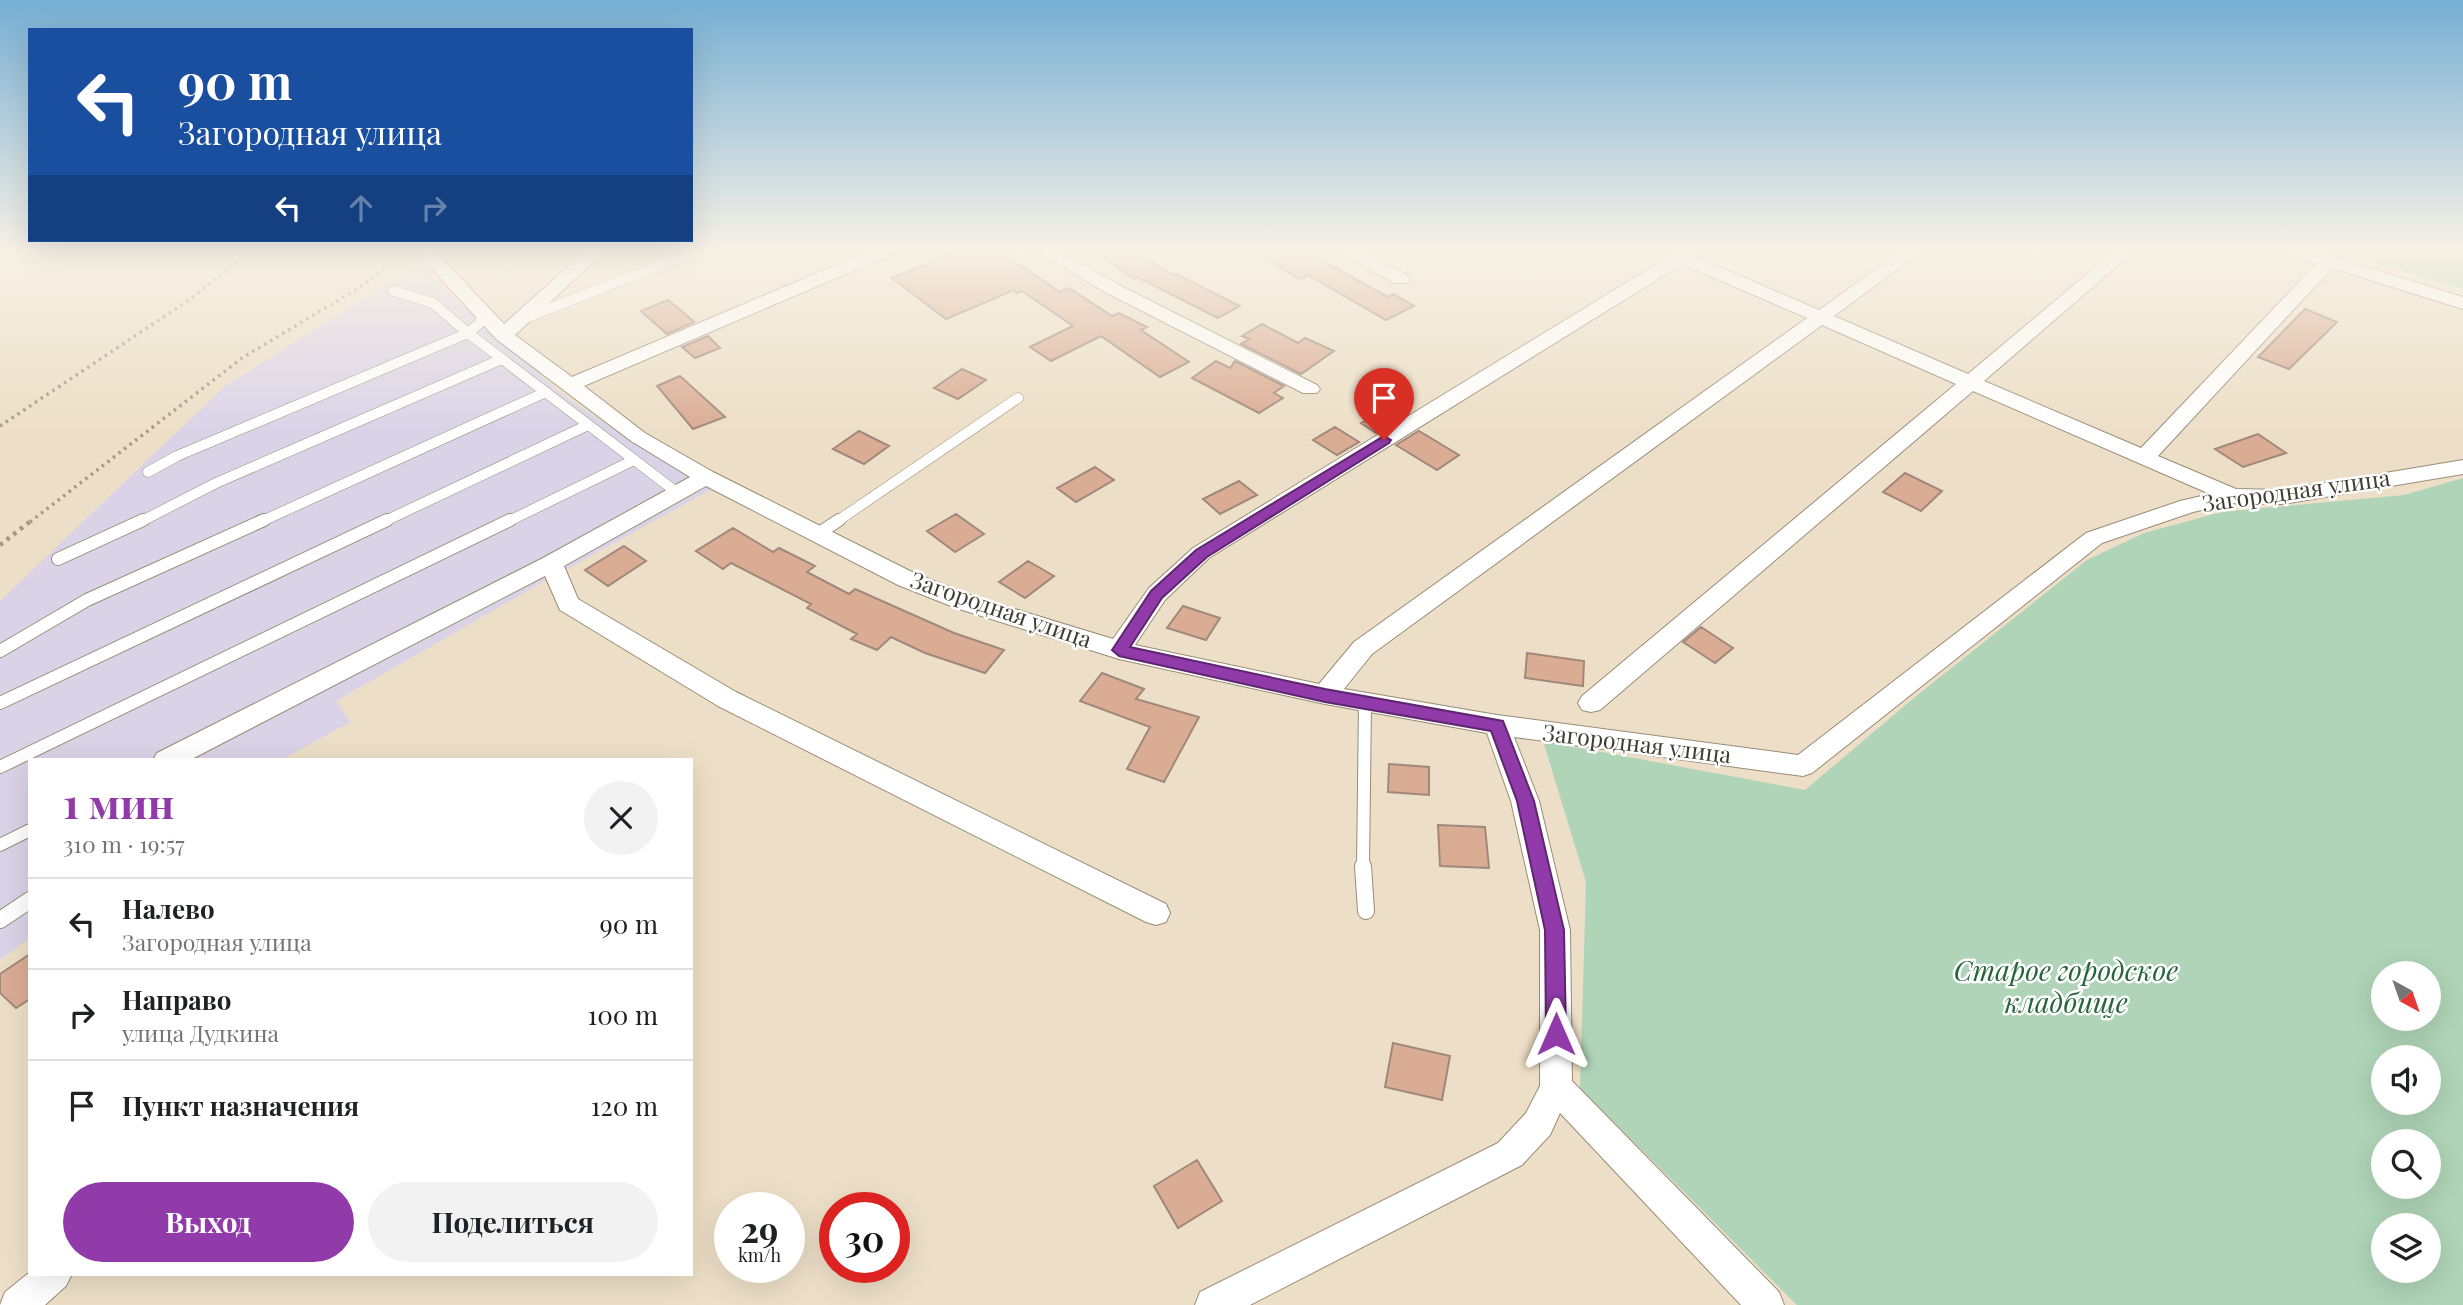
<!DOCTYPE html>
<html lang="ru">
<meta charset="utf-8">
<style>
body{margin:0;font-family:"Playfair Display",serif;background:#f2f2f2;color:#202124;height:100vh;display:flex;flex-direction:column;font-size:26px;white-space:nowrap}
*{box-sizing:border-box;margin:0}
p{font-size:23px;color:#757577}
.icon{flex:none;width:38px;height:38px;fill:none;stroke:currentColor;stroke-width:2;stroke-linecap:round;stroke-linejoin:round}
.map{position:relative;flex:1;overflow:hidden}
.panel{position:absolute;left:28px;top:758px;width:665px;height:518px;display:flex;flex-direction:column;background:#fff;border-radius:0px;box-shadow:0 7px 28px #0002}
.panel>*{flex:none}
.banner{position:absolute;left:28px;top:28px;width:665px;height:214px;border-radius:0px;box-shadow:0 7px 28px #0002;background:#1a4fa0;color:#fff;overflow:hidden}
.needle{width:46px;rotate:140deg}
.fabs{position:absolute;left:2371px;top:961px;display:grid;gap:14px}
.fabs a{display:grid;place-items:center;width:70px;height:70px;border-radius:50%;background:#fff;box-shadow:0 7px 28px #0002;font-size:35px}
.speed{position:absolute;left:714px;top:1192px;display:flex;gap:14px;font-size:35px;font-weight:700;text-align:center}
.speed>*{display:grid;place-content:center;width:91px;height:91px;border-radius:50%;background:#fff;box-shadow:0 7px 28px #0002;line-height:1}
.speed small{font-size:18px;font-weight:400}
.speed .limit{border:10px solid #d22;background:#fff;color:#111}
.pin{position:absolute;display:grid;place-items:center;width:60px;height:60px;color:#fff;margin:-72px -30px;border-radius:50% 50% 50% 0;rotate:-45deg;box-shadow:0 0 7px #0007}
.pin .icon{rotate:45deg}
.me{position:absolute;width:77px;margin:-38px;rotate:0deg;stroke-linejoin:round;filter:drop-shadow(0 0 5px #0008)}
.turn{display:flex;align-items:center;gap:24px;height:147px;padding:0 35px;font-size:32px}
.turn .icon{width:91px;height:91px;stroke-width:2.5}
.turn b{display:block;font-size:49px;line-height:60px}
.lanes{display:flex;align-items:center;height:66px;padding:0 35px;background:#0003;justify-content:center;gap:35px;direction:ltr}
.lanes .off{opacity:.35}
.round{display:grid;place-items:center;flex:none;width:74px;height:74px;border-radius:37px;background:#f2f2f2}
.summary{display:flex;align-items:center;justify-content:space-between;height:119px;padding:0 35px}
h1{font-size:42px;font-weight:700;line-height:52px;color:#903ba9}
.cta{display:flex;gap:14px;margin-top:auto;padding:14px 35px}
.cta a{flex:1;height:80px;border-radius:42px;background:#903ba9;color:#fff;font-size:28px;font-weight:700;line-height:80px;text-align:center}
.cta a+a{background:#f2f2f2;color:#202124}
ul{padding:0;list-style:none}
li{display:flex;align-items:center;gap:21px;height:91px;padding:0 35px;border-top:2px solid #e0e0e0}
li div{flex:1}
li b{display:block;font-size:26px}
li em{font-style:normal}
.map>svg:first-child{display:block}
</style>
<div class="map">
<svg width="2463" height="1305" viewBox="0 0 2463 1305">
<rect width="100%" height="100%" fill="#eddfc7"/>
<path fill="#dad3e8" d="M418,265L563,395L644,450L712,489L536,586L336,701L351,722L283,759L30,760V938L0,960V601L225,386Z"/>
<path fill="#afd4b7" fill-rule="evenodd" d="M2323,248H2463V289Z
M2463,478V1305H1797L1580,1088L1586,882L1543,741L1805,790L1915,697L2087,560L2144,533L2222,512L2404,495ZM2384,973H2429V1018H2384ZM2384,1057H2429V1102H2384ZM2384,1141H2429V1186H2384ZM2384,1225H2429V1270H2384Z"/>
<path fill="#daac94" stroke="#a0887b" stroke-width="2" d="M967,248H994L1060,292L1069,288L1112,316L1119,313L1147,327L1141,330L1189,362L1160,377L1101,336L1051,361L1030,347L1073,326L1022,291L1017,293L1014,290L946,319L892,278Z
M1090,248H1132L1173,275L1176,274L1240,306L1218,318L1137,277L1134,279Z
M1247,248H1299L1388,297L1393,294L1414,306L1386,320L1308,275L1299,279Z
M668,300L684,313L694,322L667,334L641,311Z
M2305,309L2337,322L2289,369L2258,357Z
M1262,324L1298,343L1305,338L1334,351L1301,374L1241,344L1249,339L1242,336Z
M708,336L720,348L695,358L682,347Z
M1216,361L1230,368L1235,361L1284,386L1274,393L1283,398L1259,413L1192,378Z
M962,369L986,380L958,399L934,388Z
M680,376L725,417L693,429L657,386Z
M1385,411L1399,419L1376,433L1361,423Z
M1335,427L1359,442L1337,455L1313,440Z
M859,431L889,446L864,464L833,449Z
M1419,431L1459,455L1437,470L1396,445Z
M2258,434L2286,453L2243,467L2215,449Z
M1095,467L1114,480L1076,502L1057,488Z
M1905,473L1942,491L1921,511L1883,492Z
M1239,481L1257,495L1220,514L1203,499Z
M956,514L984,534L955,552L927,531Z
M733,528L773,552L779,548L815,566L807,572L849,594L855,589L954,633L1004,650L985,673L925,653L891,637L877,650L851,639L857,634L807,608L811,604L731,563L723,569L696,551Z
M624,546L646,561L608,586L585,570Z
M1028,561L1054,576L1025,598L999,582Z
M1183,606L1220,618L1206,640L1167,628Z
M1701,627L1733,648L1715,663L1683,642Z
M1527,653L1584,661L1583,686L1525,678Z
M1102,673L1144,689L1136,699L1199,717L1164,782L1127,769L1150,727L1080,701Z
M1389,764L1429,767V795L1388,792Z
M1438,825L1485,827L1489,868L1440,866Z
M30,954V999L16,1008L0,993V974Z
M1393,1043L1450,1056L1442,1100L1385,1087Z
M1197,1160L1222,1201L1178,1228L1154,1186Z"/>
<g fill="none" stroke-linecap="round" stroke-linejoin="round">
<g stroke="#988c76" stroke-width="11">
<path id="lane-far2" d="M394,291L433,303L468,333L480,323L482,316
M525,318L704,248
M148,472L177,456L468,333L679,494
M140,522L216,483L502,359
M260,522L546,392
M383,522L588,425
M507,522L634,460
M836,522L1018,398"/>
</g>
<g stroke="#988c76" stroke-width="14">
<path id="lane-far1" d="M818,534L839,520
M58,559L143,520
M0,651L87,600L264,520
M0,703L387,520
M0,767L510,520
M0,845L30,830
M1363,868L1365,702"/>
</g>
<g stroke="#988c76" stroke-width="18">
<path id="lane" d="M1363,866L1366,911
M0,920L30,900"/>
</g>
<g stroke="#988c76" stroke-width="2">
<path id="street" d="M413,248H432L504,324L589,248H608L515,335L572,377L876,248H900L897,252L584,386L645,433L713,472L914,573L972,596L1113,639L1149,588L1193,548L1683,248H1704L1694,256L1819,310L1906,248H1926L1834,316L1968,374L2118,248H2138L1984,381L2141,448L2317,263L2281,252L2278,248H2305L2463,297V309L2332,268L2158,456L2236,489L2283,490L2463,460V474L2283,504L2233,503L2193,512L2102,543L1812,773L1803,776L1514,737L1539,801L1570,930L1572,1081L1779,1292L1784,1305H1741L1560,1113L1550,1135L1522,1165L1250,1305H1195L1200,1292L1498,1143L1526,1113L1540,1086V930L1511,801L1487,733L1325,704L1119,659L956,608L898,585L706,486L564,566L578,599L736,692L1166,904L1170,913L1166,922L1156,925L1146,922L718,706L560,610L545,576L190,760H153L157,753L543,558L690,477L631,441L496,339ZM1682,264L1807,318L1354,642L1319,684L1135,645L1165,600L1209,558ZM1822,325L1956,384L1582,696L1578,703L1582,710L1591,712L1600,710L1973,391L2210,494L2180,501L2086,533L1798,755L1497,715L1344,689L1372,654Z
M1032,248H1054L1117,284L1317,385L1320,389L1317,393H1303L1105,292Z
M1330,248H1353L1407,275L1410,279L1407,283H1395Z
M30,1272V1274H72L66,1286L45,1305H0L5,1292Z"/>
</g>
<path stroke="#a29886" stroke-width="3.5" stroke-dasharray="2.5 4.5" stroke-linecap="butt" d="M0,426L189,300L255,248
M30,522L242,358L362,286L404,253"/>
<path stroke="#a29886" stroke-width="4.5" stroke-dasharray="3.5 5" stroke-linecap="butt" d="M0,545L32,520"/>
<use href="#lane-far2" stroke="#fff" stroke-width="10"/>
<use href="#lane-far1" stroke="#fff" stroke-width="12"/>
<use href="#lane" stroke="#fff" stroke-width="16"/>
<use href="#street" fill="#fff" fill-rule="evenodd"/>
</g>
<linearGradient id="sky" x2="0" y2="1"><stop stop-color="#76aed3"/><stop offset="0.58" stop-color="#f7f1e6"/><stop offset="1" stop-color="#f7f1e6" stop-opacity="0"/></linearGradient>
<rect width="2463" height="431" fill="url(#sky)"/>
<path fill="#903ba9" stroke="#5e266e" stroke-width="2" d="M1384,436L1391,440L1389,443L1207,557L1162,598L1130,647L1325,689L1503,721L1534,801L1564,930L1566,1034L1563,1041L1556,1044L1549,1041L1546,1034L1545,930L1517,801L1491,731L1325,702L1119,656L1112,650L1151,591L1196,550Z"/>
<g text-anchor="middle" stroke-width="5" stroke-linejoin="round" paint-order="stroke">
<g font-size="23" fill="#413c32" stroke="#fff">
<text transform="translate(2296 491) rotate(-8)" y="8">Загородная улица</text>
<text transform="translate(1001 610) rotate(19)" y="8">Загородная улица</text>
<text transform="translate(1637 744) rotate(7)" y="8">Загородная улица</text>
</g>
<g font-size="28" font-style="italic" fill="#27653b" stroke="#fff">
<text x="2066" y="981">Старое городское<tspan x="2066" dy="32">кладбище</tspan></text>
</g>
</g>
</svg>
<div class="fabs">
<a><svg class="needle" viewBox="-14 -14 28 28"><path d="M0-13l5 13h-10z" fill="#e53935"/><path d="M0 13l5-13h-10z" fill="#757577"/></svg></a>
<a><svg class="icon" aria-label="sound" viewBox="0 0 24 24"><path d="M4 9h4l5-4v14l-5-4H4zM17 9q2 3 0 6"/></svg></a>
<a><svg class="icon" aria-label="search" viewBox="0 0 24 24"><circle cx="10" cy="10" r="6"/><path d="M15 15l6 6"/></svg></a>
<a><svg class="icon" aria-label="layers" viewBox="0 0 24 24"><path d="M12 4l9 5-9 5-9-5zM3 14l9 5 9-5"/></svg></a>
</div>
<div class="speed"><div>29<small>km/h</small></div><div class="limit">30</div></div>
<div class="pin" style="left:1384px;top:440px;background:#d93025"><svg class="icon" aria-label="arrive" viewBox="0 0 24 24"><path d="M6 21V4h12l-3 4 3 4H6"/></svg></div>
<svg class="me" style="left:1556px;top:1034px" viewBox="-20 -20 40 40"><path d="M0-17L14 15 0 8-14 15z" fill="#903ba9" stroke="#fff" stroke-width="4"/></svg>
<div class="banner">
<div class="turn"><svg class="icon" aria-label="left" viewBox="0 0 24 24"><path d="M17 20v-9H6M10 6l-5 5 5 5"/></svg><div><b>90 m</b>Загородная улица</div></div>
<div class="lanes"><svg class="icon" aria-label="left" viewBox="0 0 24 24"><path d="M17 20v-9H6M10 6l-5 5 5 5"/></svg><svg class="icon off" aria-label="ahead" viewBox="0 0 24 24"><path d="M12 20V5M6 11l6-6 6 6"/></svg><svg class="icon off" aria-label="right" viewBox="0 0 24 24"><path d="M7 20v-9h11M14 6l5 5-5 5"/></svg></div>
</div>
<section class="panel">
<div class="summary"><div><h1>1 мин</h1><p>310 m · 19:57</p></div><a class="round"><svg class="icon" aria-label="close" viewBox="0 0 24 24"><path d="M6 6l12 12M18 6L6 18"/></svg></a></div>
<ul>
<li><svg class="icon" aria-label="left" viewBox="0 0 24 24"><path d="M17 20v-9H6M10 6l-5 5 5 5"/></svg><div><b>Налево</b><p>Загородная улица</p></div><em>90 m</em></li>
<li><svg class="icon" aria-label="right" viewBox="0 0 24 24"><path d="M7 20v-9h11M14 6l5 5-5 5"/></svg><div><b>Направо</b><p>улица Дудкина</p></div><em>100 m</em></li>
<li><svg class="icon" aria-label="arrive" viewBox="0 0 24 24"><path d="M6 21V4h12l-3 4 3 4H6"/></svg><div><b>Пункт назначения</b></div><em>120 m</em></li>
</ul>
<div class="cta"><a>Выход</a><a>Поделиться</a></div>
</section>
</div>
